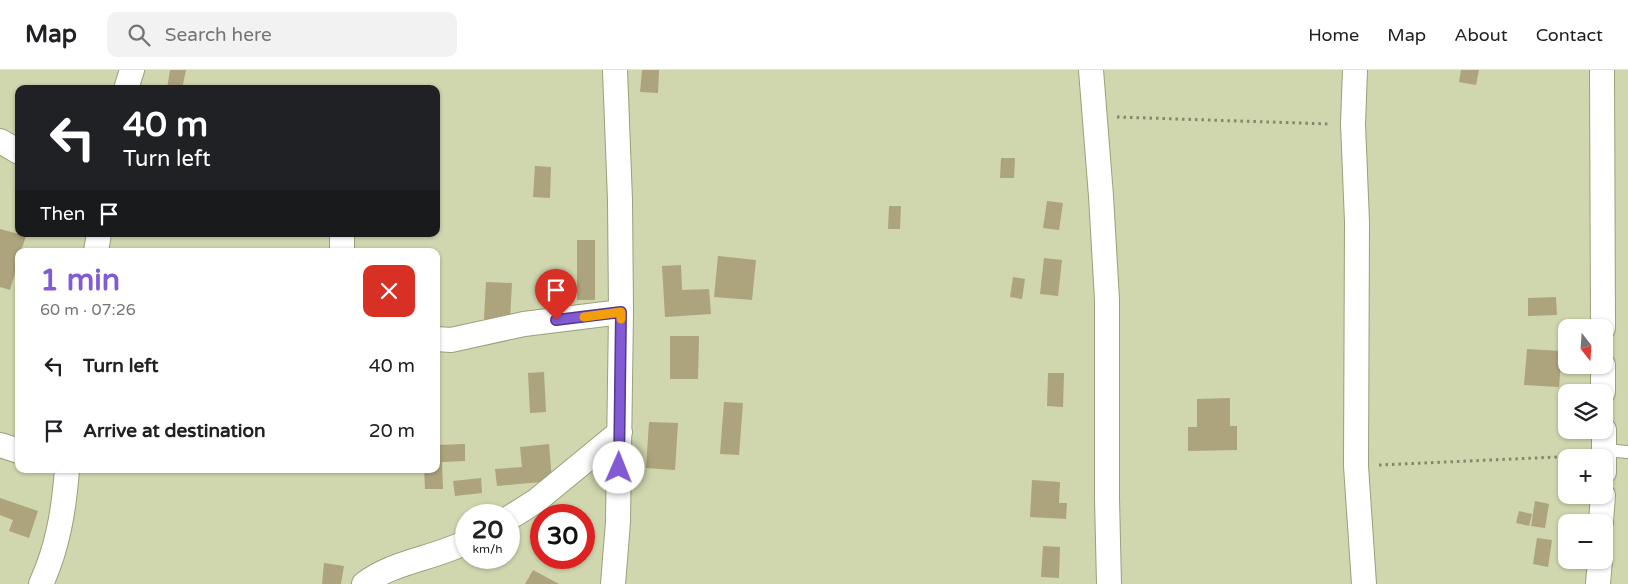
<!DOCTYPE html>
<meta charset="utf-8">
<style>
body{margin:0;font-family:"Varela Round",sans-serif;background:#f2f2f2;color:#202124;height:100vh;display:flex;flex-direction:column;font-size:19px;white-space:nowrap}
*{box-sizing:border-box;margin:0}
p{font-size:16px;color:#757577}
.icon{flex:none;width:28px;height:28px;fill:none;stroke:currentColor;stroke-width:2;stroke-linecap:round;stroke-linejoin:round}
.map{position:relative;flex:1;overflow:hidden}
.panel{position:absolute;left:15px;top:178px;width:425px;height:225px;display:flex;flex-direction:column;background:#fff;border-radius:10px;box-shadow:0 1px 4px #0004}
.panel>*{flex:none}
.hud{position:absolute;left:15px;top:15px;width:425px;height:152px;border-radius:10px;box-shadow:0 1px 4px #0004;background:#202124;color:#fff;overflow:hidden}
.needle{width:32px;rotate:163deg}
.tools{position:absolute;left:1558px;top:249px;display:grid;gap:10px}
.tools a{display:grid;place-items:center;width:55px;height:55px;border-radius:10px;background:#fff;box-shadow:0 1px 4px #0004;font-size:25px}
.speed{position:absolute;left:455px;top:434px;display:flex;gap:10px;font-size:25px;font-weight:700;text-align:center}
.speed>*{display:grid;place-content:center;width:65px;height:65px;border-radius:50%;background:#fff;box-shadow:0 1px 4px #0004;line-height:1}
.speed small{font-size:12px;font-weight:400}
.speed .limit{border:8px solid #d22;background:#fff;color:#111}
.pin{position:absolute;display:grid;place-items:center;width:42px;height:42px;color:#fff;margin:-51px -21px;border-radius:50% 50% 50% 0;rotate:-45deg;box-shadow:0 0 5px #0007}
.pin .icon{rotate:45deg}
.me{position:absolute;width:55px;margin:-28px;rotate:1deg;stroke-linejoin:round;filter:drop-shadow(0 0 4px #0008)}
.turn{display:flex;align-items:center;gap:18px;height:105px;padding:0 25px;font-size:22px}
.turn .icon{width:65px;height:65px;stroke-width:2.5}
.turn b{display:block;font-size:35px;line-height:42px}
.then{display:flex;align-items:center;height:48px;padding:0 25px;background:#0003;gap:10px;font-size:19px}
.round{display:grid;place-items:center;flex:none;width:52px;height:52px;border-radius:10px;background:#f2f2f2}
.summary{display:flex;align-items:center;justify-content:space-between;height:85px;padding:0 25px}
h1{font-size:30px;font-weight:800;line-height:38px;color:#815ad4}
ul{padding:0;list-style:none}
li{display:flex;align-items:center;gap:15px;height:65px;padding:0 25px}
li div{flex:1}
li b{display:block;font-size:19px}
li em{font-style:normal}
header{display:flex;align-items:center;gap:30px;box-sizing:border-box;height:70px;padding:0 25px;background:#fff;border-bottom:1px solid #e0e0e0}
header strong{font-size:24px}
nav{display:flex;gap:28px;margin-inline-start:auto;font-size:18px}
.search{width:350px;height:45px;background:#f2f2f2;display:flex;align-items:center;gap:12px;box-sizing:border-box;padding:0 18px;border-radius:10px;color:#757577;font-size:19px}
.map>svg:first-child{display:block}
</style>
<header>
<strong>Map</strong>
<div class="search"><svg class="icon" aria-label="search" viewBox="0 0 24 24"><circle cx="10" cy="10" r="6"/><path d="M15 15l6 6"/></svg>Search here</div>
<nav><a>Home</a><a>Map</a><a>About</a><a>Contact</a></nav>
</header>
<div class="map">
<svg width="1628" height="514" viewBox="0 0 1628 514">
<rect width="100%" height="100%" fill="#d0d6ae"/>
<path fill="#ada37c" d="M170,0H186L182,19H167Z
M642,0H659L658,23L640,22Z
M1461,0H1479L1476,15L1459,12Z
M1001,88H1015L1014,108H1000Z
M535,96L551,97L550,128L533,127Z
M1047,131L1063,133L1059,160L1043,158Z
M889,136H901L900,159H888Z
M0,159L26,166L21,181H19V189L10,220L0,217Z
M577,170H595V230H577Z
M718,186L756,190L752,230L714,227Z
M1044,188L1062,190L1058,226L1040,224Z
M681,195L682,220L709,219L711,244L665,247L662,196Z
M1013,207L1025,209L1022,229L1010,227Z
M486,212L512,213L510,250L484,249Z
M1556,227L1557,245L1528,246V228Z
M670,266H699L698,309H670Z
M1527,279L1562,281L1559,317L1524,315Z
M544,302L546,342L530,343L528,303Z
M1048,303H1064L1063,337L1047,336Z
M1230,328V356H1237V380L1188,381V357H1197V329Z
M724,332L743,333L739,385L720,384Z
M649,352L678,353L675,400L646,398Z
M465,374V391L442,392L443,419H425L424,399H436V375Z
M549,374L552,411L497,416L495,399L522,397L520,377Z
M481,408L482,423L455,426L453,411Z
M1032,410L1060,412L1059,433H1067L1066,449L1030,447Z
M0,428L38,441L29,468L9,461L13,450L0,445Z
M1535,431L1549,434L1545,458L1531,456Z
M1519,441L1532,444L1529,456L1516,453Z
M1537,468L1552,470L1548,497L1533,494Z
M1043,476L1060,477L1059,508L1041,507Z
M324,493L344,496L341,514H322Z
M533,500L559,514H525Z"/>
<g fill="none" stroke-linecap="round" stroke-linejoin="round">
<g stroke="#9aa07a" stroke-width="14">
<path id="lane" d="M1604,380L1628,382"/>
</g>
<g stroke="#9aa07a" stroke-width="26">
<path id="street" d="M1091,0L1101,126L1107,230V428L1109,514
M1355,0L1353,54L1357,152L1356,396L1364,514
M1602,0L1603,258
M126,19L132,0
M0,71L19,82
M342,164V181
M96,181L99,164
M436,269L451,270L524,254L621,242
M1603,295V322
M1604,360V402
M0,375L19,381
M509,448L536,431L620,362
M1601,452L1603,425
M41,514C58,477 64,439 67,399
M364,514C394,491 433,489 466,472
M613,514L618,452L621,242L620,130L615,0
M1598,514L1600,490"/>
</g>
<path stroke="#83876b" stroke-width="3" stroke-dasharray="2.5 4" stroke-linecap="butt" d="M1117,47L1330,54
M1379,395L1580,386"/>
<use href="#lane" stroke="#fff" stroke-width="12"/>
<use href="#street" stroke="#fff" stroke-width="24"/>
</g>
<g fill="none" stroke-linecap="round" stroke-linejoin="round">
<g stroke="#543a8a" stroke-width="12">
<path id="route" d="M556,250L621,242L619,398"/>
</g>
<use href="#route" stroke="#815ad4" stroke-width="9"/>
<path stroke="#f59e0b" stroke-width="9" d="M584,247L621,242V249"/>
</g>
</svg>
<div class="tools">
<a><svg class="needle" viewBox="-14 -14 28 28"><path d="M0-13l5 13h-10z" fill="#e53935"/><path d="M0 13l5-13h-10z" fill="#757577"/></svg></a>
<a><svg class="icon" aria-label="layers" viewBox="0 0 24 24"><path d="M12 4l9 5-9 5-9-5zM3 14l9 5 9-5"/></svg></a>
<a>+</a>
<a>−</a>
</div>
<div class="speed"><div>20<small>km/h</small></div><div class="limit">30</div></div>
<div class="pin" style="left:556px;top:250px;background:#d93025"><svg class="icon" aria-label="arrive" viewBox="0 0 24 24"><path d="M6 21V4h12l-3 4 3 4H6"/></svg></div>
<svg class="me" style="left:619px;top:398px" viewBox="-20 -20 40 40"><circle r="19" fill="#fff"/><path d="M0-13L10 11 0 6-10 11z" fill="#815ad4"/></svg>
<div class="hud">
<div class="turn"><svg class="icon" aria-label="left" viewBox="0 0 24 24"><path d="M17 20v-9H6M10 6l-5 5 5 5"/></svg><div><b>40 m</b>Turn left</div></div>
<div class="then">Then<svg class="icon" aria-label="arrive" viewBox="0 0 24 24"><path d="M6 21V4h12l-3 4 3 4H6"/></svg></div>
</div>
<section class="panel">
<div class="summary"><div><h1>1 min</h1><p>60 m · 07:26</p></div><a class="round" style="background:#d93025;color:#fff"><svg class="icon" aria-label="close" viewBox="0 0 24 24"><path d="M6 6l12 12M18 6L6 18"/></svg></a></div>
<ul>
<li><svg class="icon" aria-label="left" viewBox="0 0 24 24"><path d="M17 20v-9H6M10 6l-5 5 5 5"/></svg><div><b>Turn left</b></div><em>40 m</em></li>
<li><svg class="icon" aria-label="arrive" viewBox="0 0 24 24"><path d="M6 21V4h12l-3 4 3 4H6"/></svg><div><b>Arrive at destination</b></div><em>20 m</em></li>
</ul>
</section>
</div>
